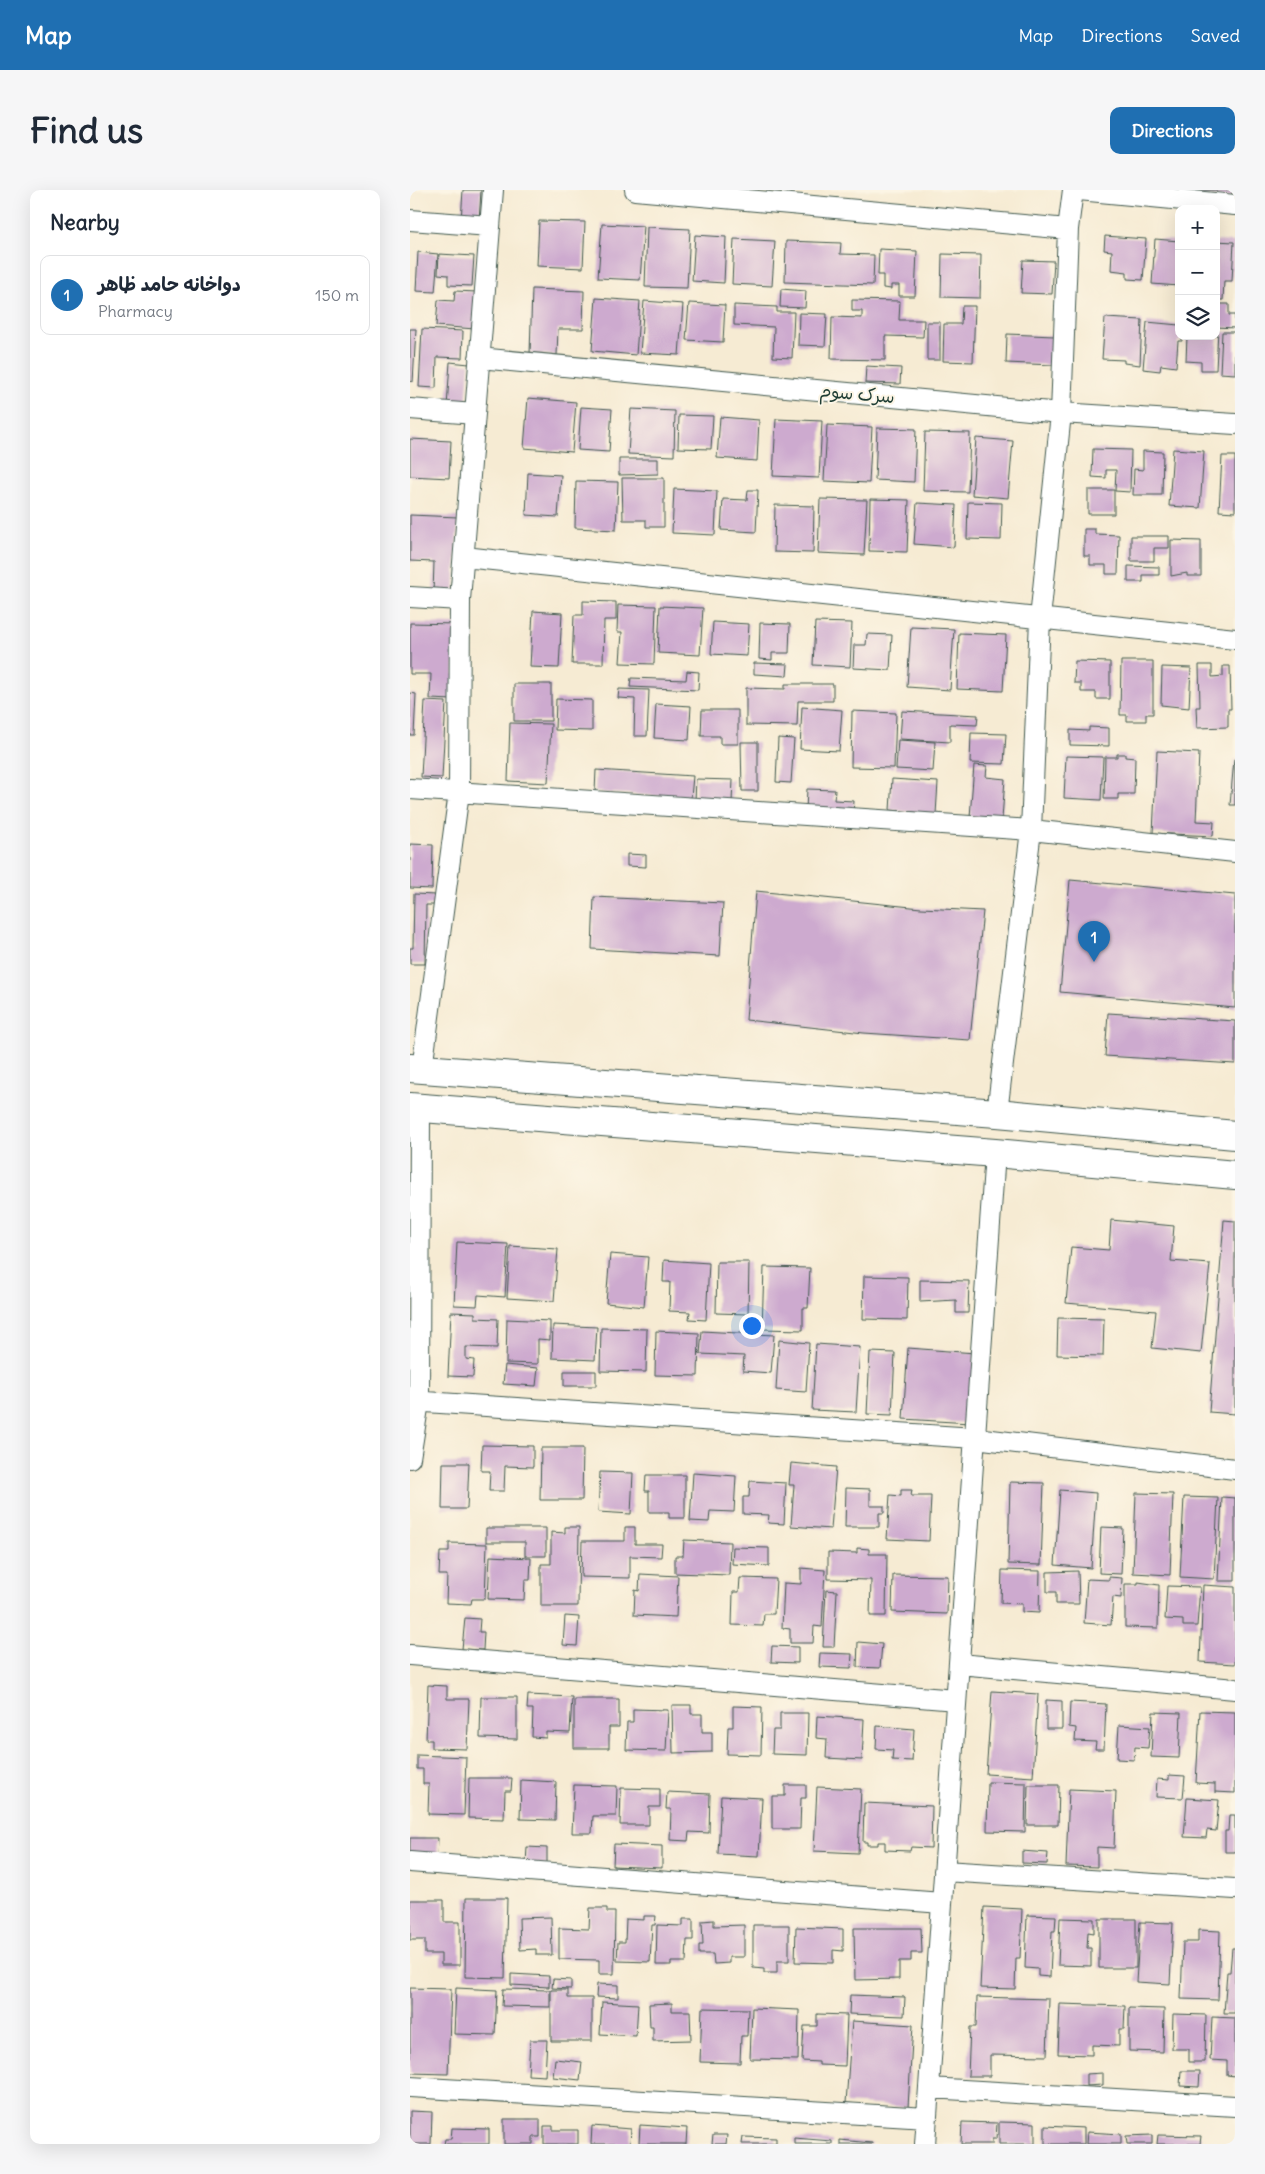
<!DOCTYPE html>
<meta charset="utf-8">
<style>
:root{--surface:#fff;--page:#f6f6f7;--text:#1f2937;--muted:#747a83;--line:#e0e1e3;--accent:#1f6fb2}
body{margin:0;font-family:Delius,"Playpen Sans Arabic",sans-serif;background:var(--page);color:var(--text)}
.controls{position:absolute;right:15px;top:15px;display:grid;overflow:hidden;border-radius:10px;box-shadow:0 5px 20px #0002}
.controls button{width:45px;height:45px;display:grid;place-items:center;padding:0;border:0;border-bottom:1px solid var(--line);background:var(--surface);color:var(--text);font:25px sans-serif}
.you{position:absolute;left:341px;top:1135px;width:18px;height:18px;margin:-12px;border:4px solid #fff;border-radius:50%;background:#1a73e8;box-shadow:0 0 0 8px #1a73e833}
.badge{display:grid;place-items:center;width:32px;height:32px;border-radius:50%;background:var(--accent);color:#fff;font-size:16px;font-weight:700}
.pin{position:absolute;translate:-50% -41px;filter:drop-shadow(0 1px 2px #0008)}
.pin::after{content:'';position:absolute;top:26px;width:18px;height:15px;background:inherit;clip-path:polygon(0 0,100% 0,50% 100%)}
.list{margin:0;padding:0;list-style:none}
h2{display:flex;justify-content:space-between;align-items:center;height:65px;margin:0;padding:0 20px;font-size:21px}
h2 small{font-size:16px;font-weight:400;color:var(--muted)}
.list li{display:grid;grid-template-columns:32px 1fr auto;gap:15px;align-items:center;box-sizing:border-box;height:80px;margin:0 10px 10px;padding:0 10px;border:1px solid var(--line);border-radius:10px}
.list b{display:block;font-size:19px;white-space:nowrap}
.list p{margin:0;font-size:16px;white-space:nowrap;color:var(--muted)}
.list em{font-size:16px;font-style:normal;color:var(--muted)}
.icon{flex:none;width:28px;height:28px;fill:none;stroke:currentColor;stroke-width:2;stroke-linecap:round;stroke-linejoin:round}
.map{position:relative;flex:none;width:825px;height:1954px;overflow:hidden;border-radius:10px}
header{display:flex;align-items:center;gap:30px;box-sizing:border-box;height:70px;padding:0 25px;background:var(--accent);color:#fff}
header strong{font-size:24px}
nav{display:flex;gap:28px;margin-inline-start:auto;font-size:18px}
.intro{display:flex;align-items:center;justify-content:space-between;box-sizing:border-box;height:120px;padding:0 30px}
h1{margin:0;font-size:35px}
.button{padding:12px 22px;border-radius:10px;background:var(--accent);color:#fff;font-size:18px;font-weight:700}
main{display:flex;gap:30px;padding:0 30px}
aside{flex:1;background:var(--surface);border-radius:10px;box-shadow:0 5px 20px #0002}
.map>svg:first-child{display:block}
.building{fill:#cdaacf}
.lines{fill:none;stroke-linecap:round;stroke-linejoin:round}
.street-casing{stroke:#3f574c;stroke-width:22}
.secondary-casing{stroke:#3f574c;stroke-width:30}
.street{stroke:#fff;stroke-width:20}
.secondary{stroke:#fff;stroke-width:28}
.labels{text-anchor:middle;stroke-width:4;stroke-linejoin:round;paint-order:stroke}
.street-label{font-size:18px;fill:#1f3d34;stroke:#fcf5e5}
</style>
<header>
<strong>Map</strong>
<nav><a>Map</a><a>Directions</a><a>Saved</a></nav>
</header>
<div class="intro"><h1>Find us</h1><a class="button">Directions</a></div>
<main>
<aside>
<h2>Nearby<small></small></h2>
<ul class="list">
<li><span class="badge">1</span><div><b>دواخانه حامد ظاهر</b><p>Pharmacy</p></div><em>150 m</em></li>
</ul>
</aside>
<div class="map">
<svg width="825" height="1954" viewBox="0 0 825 1954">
<rect width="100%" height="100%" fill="#fcf5e5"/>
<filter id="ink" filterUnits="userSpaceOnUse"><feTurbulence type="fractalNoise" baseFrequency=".02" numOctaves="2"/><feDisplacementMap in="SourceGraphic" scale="10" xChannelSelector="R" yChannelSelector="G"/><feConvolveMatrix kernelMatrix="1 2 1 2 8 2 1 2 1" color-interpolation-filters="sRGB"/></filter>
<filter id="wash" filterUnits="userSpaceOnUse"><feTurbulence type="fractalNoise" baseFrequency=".0096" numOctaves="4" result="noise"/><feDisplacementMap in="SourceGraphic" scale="20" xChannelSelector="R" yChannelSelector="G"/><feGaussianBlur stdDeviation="1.12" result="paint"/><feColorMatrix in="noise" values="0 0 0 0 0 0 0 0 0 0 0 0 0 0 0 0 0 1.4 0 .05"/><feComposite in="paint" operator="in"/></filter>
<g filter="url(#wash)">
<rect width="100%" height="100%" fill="#f6ebd3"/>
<g id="blocks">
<!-- building -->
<path class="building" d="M53 0H71L69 32 51 31Z
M785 0H822V7L785 6Z
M129 31 175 32 173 78 127 76Z
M192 34 234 36 230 90 188 88Z
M237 37 280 39 277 98 235 97Z
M285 45 316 47 314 93 282 91Z
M695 46 736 49 733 90 717 89V82L701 80 702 61 694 60Z
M324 49 365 51 362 96 322 94Z
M745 49 769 51V96L742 94Z
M376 51 431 53 430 64 464 65 463 95 375 92Z
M806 51 824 52 822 91H814L813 110H806Z
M469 59 507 61 505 106H489V95H481V99L473 98V85H468Z
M8 62 28 64 25 102 6 101Z
M29 64 64 66 62 96 38 95V85L28 84Z
M532 64 571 65 570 108 531 107Z
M613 70 644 71 642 104 611 103Z
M122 99 174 101 173 139H148L147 165 120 164Z
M371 99 396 101 395 118 370 117Z
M45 101 67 102 65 139 26 136 28 110 44 111Z
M186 108 230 111 226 165 182 161Z
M442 110 490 111 489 130H514L513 147 475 146V170L421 169 422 127 452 128V121H442Z
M234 111 273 114 269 165 230 163Z
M279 113 315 115 313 152 276 150Z
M806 114H819V125H825V138L806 137Z
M324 115 367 117V122H384L382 168 363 167 364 137 324 135Z
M552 116H565L563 172 533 171 534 134H551Z
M389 123 417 124 415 156 388 155Z
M695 128 732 130 730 175 714 173V170L692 169Z
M517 132H530V170H517Z
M737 132 769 135V146H772V151H768L766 177 751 175 750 181 733 179Z
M0 139H6L3 192 0 191Z
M12 139 53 141 52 168 27 167 26 198 9 197Z
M806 139H808L806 180H791V172L776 171 777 146H806Z
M812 142H825V184L810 183Z
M597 144 644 146 643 175 596 173Z
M40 172 59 174 56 218 37 217Z
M456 176 491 178 490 194 455 193Z
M118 208 166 212 162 262 114 258Z
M171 217 202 219 199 262 168 260Z
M221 219 265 221 264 266 218 264Z
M269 225 303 226 301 259 268 258Z
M310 227 349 230 347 271 307 268Z
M366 229 412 231 409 288 363 286Z
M417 235 462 237 459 293 414 291Z
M467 238 506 239 504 292 465 290Z
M515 242 560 243 558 302 513 301Z
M566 248 603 251 598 308 562 305Z
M0 249 41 251 39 288 0 286Z
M683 259 721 260 720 302 705 301 706 280H696V288L682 287Z
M763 259 794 261 790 318 759 316Z
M733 261 753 262 752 305H723L724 279 733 280Z
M812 266H825V322L809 321Z
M209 269H248V284L209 285Z
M118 283 151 285 148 327 116 325Z
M212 288H254V337H236V330H213Z
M166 291 208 292 206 340 165 338Z
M264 299 307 301 305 345 262 343Z
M338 300H348L346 342 311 340 313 309 337 310Z
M678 300H704V324H678Z
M410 309 457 310 454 365 408 363Z
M460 309 499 310 497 362 459 361Z
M558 312 592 313 591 350 557 349Z
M507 313 546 315 544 357 504 354Z
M365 315 404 316 403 363 364 362Z
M0 325 48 327 44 405 23 404 24 372 0 371Z
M674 339H685V344L709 345 708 384H696V375H680V366H674Z
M721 346H759V358H744V371H721Z
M761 350 791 351V386H777V383L761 386Z
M718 376 749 377V385H733V392H718Z
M173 411 206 412V430H194L193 474H162L164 425H173Z
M208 415 246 416 244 474 210 473 212 442H207Z
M250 416 293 418 290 465 248 463Z
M123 421 152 423 149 478 120 477Z
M303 432 339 434 337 466 301 464Z
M405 432 442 433 440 477 403 475Z
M0 433 46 434 43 510 20 509 21 484H0Z
M350 433 380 434 379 463H362V470L349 469Z
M501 437 544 439 540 500 497 497Z
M549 443 596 445 593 501 547 499Z
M457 444 482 445 480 480 443 478 444 455H456Z
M665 471 700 472V509H686V502H671V493H664Z
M711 471H743V524H736V531H717V525H710Z
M344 473 378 474 377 486 344 484Z
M789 475H802V487L813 486V476H820L821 519H818V537L787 538 786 517H790Z
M752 477 781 478 779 518 751 515Z
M277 481 289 482 288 500 220 497 221 488 276 490Z
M104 494H141V531H104Z
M375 494H423V511H388L387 536 336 535V498L375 499Z
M209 499 239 500 237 546H224L225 509 208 508Z
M0 503 6 504 4 545H0Z
M146 509 182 510V541L145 540Z
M15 511 36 512 32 588 11 587Z
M246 514 281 516 279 550 244 548Z
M392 517 432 520 429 561 390 559Z
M292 520H328V554H310V546H291Z
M442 521 486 523 484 578 441 577Z
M492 521 568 525 567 535 540 534V552L490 549Z
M100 533 141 534 138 593 98 591Z
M679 537 699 538V556L660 555V540L679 541Z
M561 543 596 544 594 574 560 573Z
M368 548 384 549 381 593 366 592Z
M488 550 525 552 523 581 486 579Z
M331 552H348V601H332Z
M747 561 789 563 786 631 804 632 803 646 743 643Z
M707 564H715V567L725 568 724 604H708V609H694L695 567H707Z
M656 566 693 567 691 610 654 608Z
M824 569H825V615H820Z
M564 575 577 576 576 587 595 589 592 629 560 627Z
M186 580 283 586 281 608 185 602Z
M286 589 323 590 322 612 285 611Z
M482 589 528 592 526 624 480 620Z
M397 599 425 600 424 610 444 611 443 623 396 621Z
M0 654 23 655 22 699 0 698Z
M217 664 236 665V677L217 676Z
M660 690 825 705V818L650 802Z
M346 701 511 718 573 721 560 850 454 843 336 830Z
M4 704 25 705V715H16L15 774H0V758H3Z
M184 707 313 713 310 766 182 759Z
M698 823 825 831V874L695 866Z
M701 1030 764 1036 761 1071 800 1074 791 1163 742 1158 746 1121 656 1113 661 1057 699 1060Z
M814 1030 825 1031V1224L799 1222Z
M47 1052 98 1054 95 1107 68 1105 67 1116 44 1115Z
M100 1056 148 1059 144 1111 97 1108Z
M200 1064 238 1067 234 1117 196 1113Z
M254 1070 299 1073 296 1130 279 1129 280 1122 259 1121 260 1092H253Z
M307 1072H339L338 1124 306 1123Z
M354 1077 400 1078 398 1118H393V1140L352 1139Z
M454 1086 498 1087 497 1130 453 1129Z
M510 1090 559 1091 558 1123H546V1110L510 1112Z
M41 1122 65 1123V1128L88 1129 87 1158 56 1157V1169L64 1170 63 1187 38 1186Z
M648 1128 694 1129 693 1166 647 1165Z
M97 1129 140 1131V1150L128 1149V1174L96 1173Z
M143 1135 187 1137 185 1170 142 1168Z
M191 1138 237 1139 236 1182 190 1181Z
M246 1141 289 1143 288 1186 245 1185Z
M292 1141 364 1145 361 1183 333 1181 334 1166 290 1164Z
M369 1150 399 1153 396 1202 366 1200Z
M406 1154 450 1157 446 1222 402 1220Z
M498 1158 565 1163 560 1233 493 1229Z
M460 1162 485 1163 482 1225 457 1224Z
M95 1175 128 1178 126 1196 93 1194Z
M154 1181H186V1196H154Z
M72 1255 123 1256V1277L95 1276 94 1301H79L80 1281H71Z
M131 1258H173L172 1310H130Z
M33 1273H59L57 1319H32Z
M381 1273 426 1277 421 1339 381 1336 384 1295H379Z
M190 1282 223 1283 221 1324 188 1322Z
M283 1283 326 1286 324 1322 300 1321 299 1332 280 1331Z
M236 1285H275V1328H259V1322H239V1301H235Z
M340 1291 376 1293 374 1334 358 1333 359 1325 333 1324V1307H339Z
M600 1292 634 1293 631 1375 598 1374Z
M436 1298 460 1299V1316H474V1323H469V1337H435Z
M491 1300H502L501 1306H521L519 1351 477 1349 480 1305 491 1306Z
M650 1300 686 1303 681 1378 645 1375Z
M726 1303 763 1304 760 1385 723 1383Z
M774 1307 808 1308 804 1389 770 1387Z
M812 1307 825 1308V1391H808Z
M155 1337H169L168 1416H131V1374H141V1342L155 1343Z
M215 1337H225V1354H252L251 1367 220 1366V1388L171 1387 172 1351H215Z
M691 1337 713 1338 711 1384 689 1383Z
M76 1338H136V1366H115V1352H76Z
M274 1350 320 1352 319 1385 265 1383V1366H273Z
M39 1353 77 1354 75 1409H62L61 1414 36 1413 37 1385H29L30 1362H39Z
M323 1357 359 1358V1376L322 1374Z
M447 1358 459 1359V1364H477L476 1426H460L461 1390 418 1389V1362L447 1363Z
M80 1366 121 1368 120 1390H115L114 1410 78 1409Z
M391 1378 415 1380 412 1437 404 1436 403 1453H380V1439L372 1438 374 1393 391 1394Z
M592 1380 630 1381 629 1423 612 1422V1414L591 1413Z
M668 1381 669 1414H646V1402H637V1382Z
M230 1384 268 1386 266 1427 224 1425 225 1400 229 1401Z
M483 1385 538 1386 537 1424 482 1422Z
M699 1387 712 1388 711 1408 703 1407 701 1435 674 1433 677 1389 699 1390Z
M330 1388 366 1389 364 1424H354L353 1436 322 1435 323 1402H329Z
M728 1392 749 1395 748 1438 715 1437V1394H728Z
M793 1395 825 1397V1474L790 1472Z
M757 1396 790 1397 787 1436H773V1430L755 1429Z
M416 1400 427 1401 424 1457H413Z
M155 1426 169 1427 167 1456 153 1455Z
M55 1428 70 1429 69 1442H74L73 1460 52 1459Z
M448 1452 472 1454 470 1478 447 1477Z
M362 1456 388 1457V1473L361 1472Z
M410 1463 442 1464 441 1478 409 1477Z
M18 1495 37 1496V1509H59L57 1559 22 1558V1550H16Z
M582 1501 628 1504 623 1587 576 1584Z
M118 1505 162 1507 160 1543 136 1542V1548L122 1547 123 1519H117Z
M71 1507H107V1549L70 1548Z
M164 1509H209V1537H199V1558H164Z
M636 1510 652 1511V1539H636Z
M660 1512 696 1514 694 1559H685L686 1552 665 1551 666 1538 659 1537Z
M262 1515H281V1524H292V1542H302V1562L263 1563Z
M323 1516 352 1517 351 1565 317 1564 318 1537H323Z
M223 1519 258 1520 256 1561 216 1560 217 1532H223Z
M790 1521 825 1522V1603L805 1602V1594L786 1593Z
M743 1522 771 1523 769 1568 741 1567Z
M370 1523H398L397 1565 362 1564 363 1540H370Z
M407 1526 454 1529 452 1570 416 1568 417 1549 406 1548Z
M709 1535 740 1537 738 1558 725 1557 724 1570 707 1569Z
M467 1536 504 1539 502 1571 482 1570 483 1560 466 1559Z
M7 1565 56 1567 54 1625 18 1624 19 1594H13V1579H7Z
M759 1585 775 1586 773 1608 746 1607 747 1589 759 1590Z
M59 1588H102L101 1601H95L94 1629 58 1628Z
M111 1590 146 1592 145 1630 110 1629Z
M578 1592 616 1593 615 1642 577 1641Z
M164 1595 207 1596 206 1626H183L182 1643H162Z
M375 1595H396V1608H391L390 1639H362V1606H375Z
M618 1595H649L648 1635H617Z
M407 1597 451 1599 448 1663 404 1661Z
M211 1598 250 1599V1617H239V1635H210Z
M659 1599 706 1601 704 1658 687 1657V1677L656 1676Z
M257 1602 300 1604 299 1643 279 1642 278 1651 260 1650 261 1619H256Z
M311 1606 352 1608 349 1666 308 1664Z
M777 1608 809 1610 806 1641 797 1640 796 1648 774 1647Z
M454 1613 522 1616 521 1658 501 1657 500 1661 475 1660V1652H468V1655H457V1652H453Z
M819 1625H825V1662H815V1641H818Z
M0 1648H28L27 1668 0 1667Z
M204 1654 252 1656V1678L203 1676Z
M117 1657 137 1658V1675L116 1674Z
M612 1661 638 1663 637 1674 612 1673Z
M56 1708H97L95 1788 55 1787Z
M0 1710H34V1732H50V1775H31V1764H15V1750H0Z
M574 1717 612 1719 610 1768H606L605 1799 570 1798Z
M180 1718H197V1722H205L204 1784H189V1770L149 1769V1738L179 1739Z
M617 1725 646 1726 645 1741H642L640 1787 628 1786V1779L615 1778Z
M234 1726H246L245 1735H242L240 1772 207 1771 208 1752H215L216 1729 234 1730Z
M141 1727 142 1765H126V1759L110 1760 109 1728Z
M650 1728 684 1729V1743L678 1742 677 1758H681V1776L648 1775Z
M273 1729H283V1750H277L276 1772H261V1775H246L247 1735 273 1736Z
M689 1729H726V1778H689Z
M304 1730V1736L334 1735V1767H319V1773L304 1774 303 1764H289V1755H293L292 1731Z
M730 1732 763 1733 760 1794 726 1792Z
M343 1735H379V1771H367V1783H354V1779L343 1778Z
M386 1737 433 1739V1761L423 1760V1773L385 1772Z
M444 1738H511L512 1763H501V1771H489V1789L445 1790Z
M788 1740 810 1741 808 1810 771 1809 773 1752H788Z
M822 1758H825V1823H814L817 1782H820Z
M101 1784 139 1786V1797L101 1795Z
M143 1789 161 1790V1799L142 1798Z
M187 1794 208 1795V1808L186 1807Z
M0 1798 41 1799 38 1884 0 1883Z
M46 1798 87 1800 85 1845 44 1844Z
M93 1799 140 1800V1817L92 1816Z
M141 1800H158V1808H182V1851H141Z
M440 1805 495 1807 494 1826 439 1824Z
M567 1807 639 1809 637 1866 580 1865V1886H558L560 1837H566Z
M192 1812 228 1814 226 1846 190 1844Z
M262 1813V1821H280L281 1850 243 1851V1837H240L239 1814Z
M650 1814 715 1816 714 1839H709V1856L682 1855V1865L648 1864Z
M292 1818 338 1819 337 1846H331L330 1873 290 1872Z
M342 1818 389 1820 388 1870 340 1869Z
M719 1818 754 1819 753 1862 719 1861Z
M407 1824 437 1825 435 1876 409 1875V1872L392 1871 394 1836H407Z
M763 1824 796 1825 795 1872H779V1859H762Z
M802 1827 825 1828V1886L817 1885V1871L800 1870Z
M442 1831 503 1835 498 1917 436 1913Z
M120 1850H137L135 1886 118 1885Z
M145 1869 172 1872 170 1890 143 1887Z
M771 1881H790L789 1897 770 1896Z
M693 1883V1895L676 1896V1884Z
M0 1921 22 1922 21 1954H0Z
M94 1929H130V1947H123V1954H94Z
M552 1932 587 1933 586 1949H582V1954H551Z
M589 1932 625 1933V1954H589Z
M230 1935 277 1938 276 1954H229Z
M134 1936H143V1940H168V1954H134Z
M182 1936 221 1939 220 1954H181Z
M635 1936 674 1938V1954H635Z
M42 1938 79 1939V1954H34L35 1949H41Z
M677 1942 711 1944V1954H676Z
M303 1945H317L316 1954H302Z
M742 1945V1954H717L716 1946Z
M748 1945 791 1946 790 1954H747Z
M333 1947 366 1948V1954H332Z
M384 1948 422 1951V1954H384Z
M430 1950 462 1953V1954H430Z"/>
</g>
</g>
<g filter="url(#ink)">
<use href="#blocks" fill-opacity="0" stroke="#3f574c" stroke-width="1"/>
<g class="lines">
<defs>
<path id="street" d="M225 0 658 39
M669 0 825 15
M0 30 80 36
M69 168 651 223 825 234
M0 219 65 224
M54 367 825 449
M0 407 50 410
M0 599 621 640 825 662
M12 879 49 602 50 410 83 0
M587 923 621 640 630 429 651 223 658 39 663 0
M0 1211 565 1248 825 1279
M0 1268 9 1212 10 918
M0 1465 546 1510
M549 1474 825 1499
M0 1672 532 1713
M534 1681 825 1699
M0 1897 517 1928
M519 1898 825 1916
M515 1954 585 963"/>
<path id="secondary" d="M0 878 587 923 825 945
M0 917 585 963 825 985"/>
</defs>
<!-- street casing -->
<use href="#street" class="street-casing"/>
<!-- secondary casing -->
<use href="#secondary" class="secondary-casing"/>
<!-- street -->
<use href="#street" class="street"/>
<!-- secondary -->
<use href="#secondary" class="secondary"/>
</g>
</g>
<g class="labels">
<!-- street labels -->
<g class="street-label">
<text transform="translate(447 204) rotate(5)" y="6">سرک سوم</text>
</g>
</g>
</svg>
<div class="controls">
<button>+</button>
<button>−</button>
<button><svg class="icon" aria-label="layers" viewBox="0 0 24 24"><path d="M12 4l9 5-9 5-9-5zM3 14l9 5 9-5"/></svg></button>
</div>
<div class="you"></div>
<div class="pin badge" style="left:684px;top:772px">1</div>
</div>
</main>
